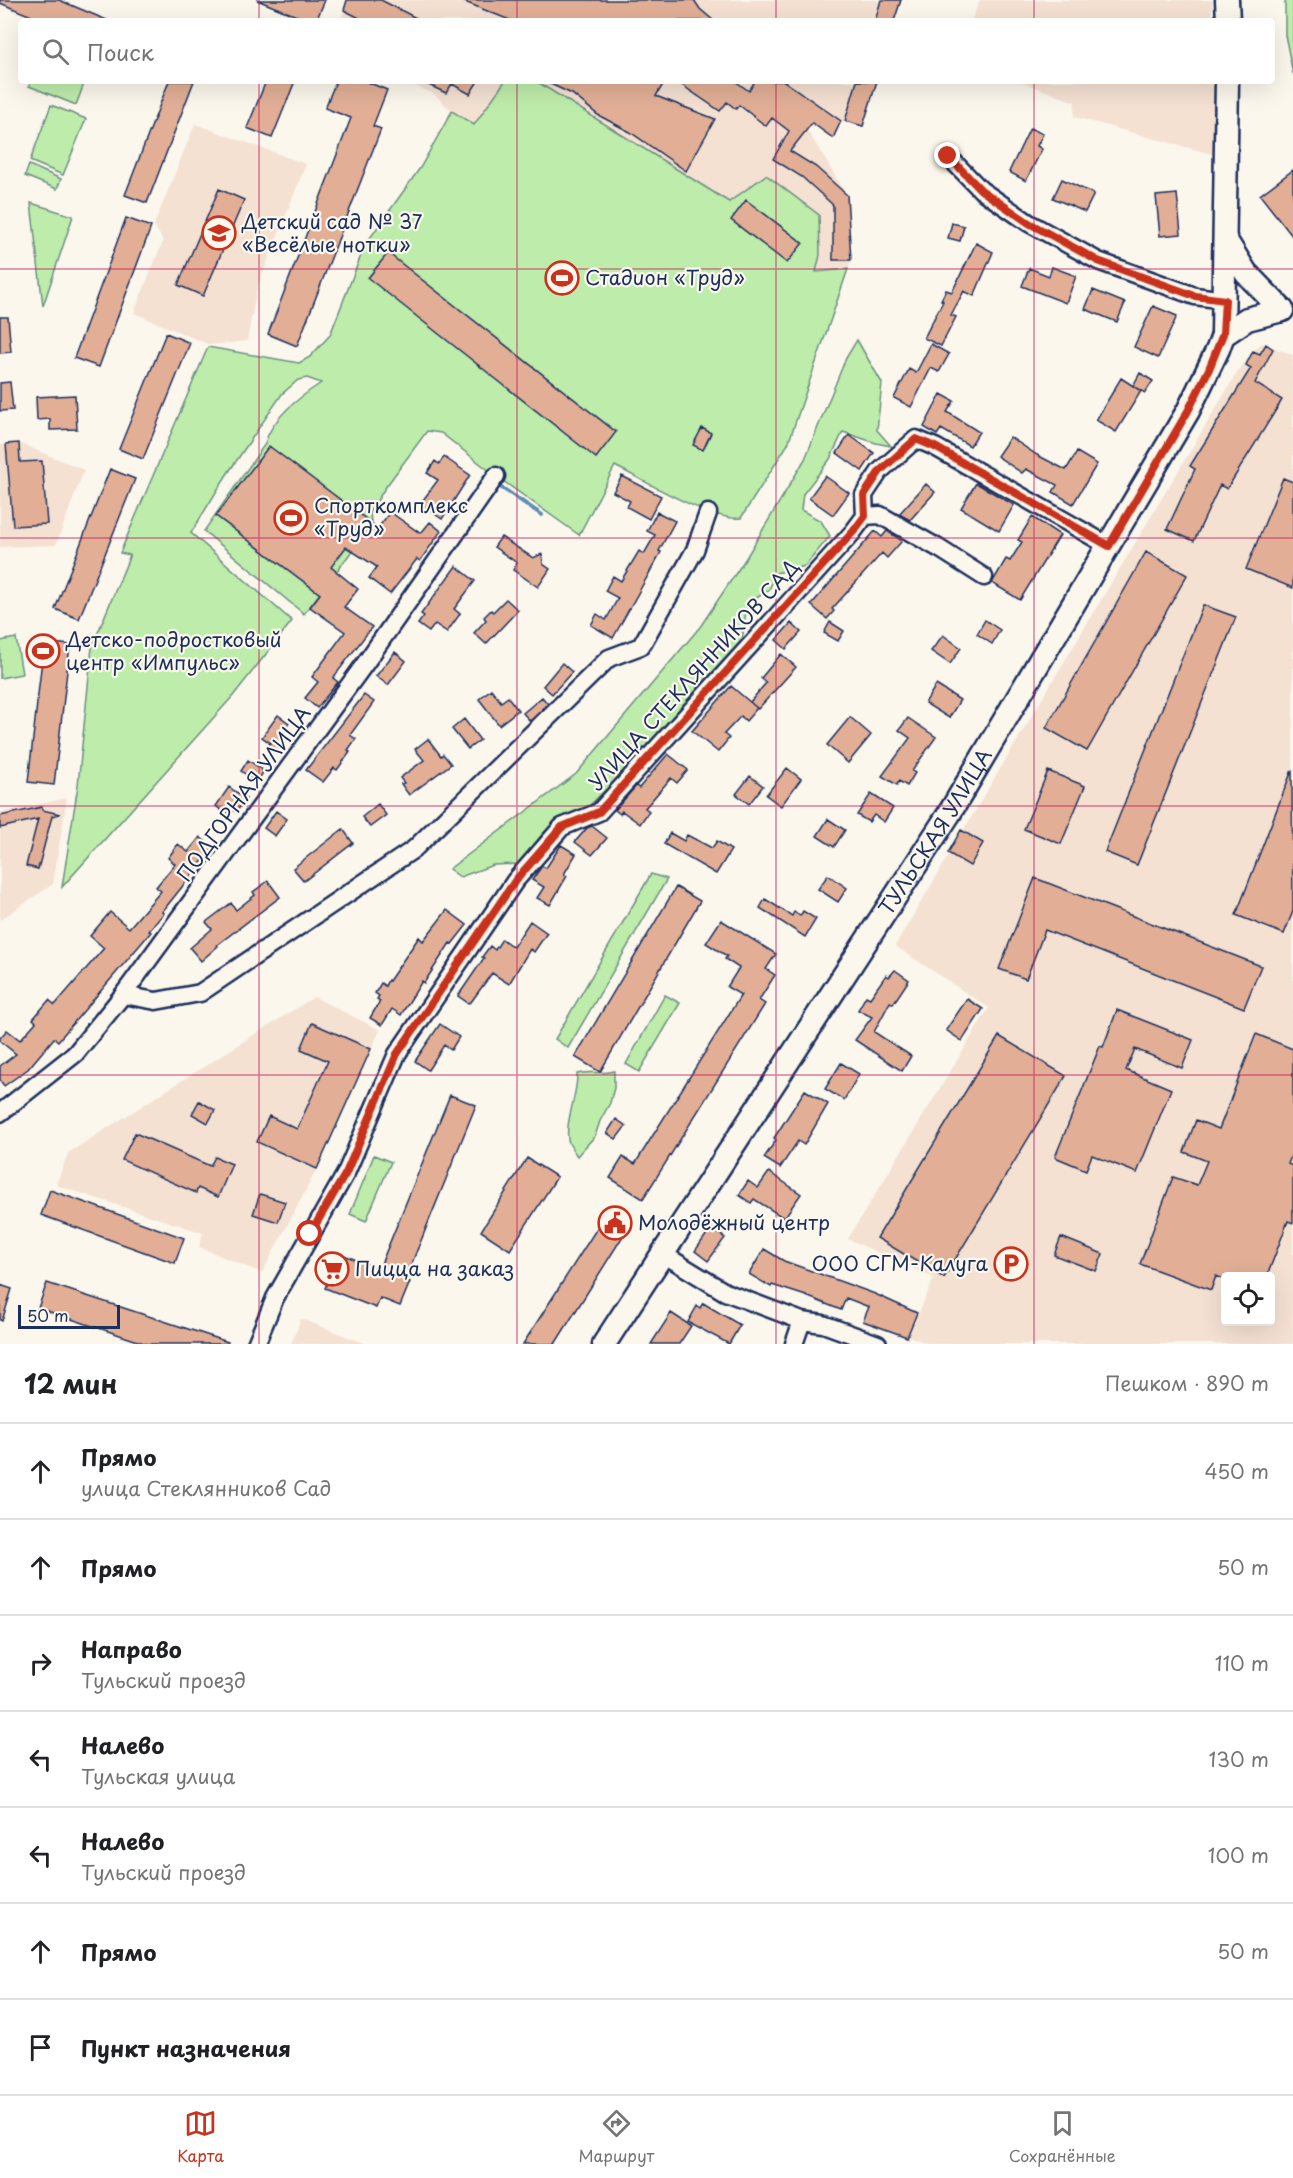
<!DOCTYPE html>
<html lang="ru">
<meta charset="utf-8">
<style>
:root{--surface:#fff;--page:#f2f2f2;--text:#202124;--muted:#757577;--line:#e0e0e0;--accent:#c8321e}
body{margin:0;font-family:"Playpen Sans",sans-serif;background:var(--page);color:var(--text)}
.controls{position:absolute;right:18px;bottom:18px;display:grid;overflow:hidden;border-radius:6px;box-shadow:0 6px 24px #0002}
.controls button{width:54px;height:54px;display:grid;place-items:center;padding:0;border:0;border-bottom:2px solid var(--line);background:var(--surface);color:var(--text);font:30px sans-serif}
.scale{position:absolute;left:18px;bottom:15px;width:102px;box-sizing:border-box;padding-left:6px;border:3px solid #1b2f5e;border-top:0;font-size:16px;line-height:21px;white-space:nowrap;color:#1b2f5e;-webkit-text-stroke:4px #fbf7ec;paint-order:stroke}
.stop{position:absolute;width:18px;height:18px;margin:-14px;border:4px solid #c8321e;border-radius:50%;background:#fff}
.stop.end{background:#c8321e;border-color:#fff;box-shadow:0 2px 6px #0008}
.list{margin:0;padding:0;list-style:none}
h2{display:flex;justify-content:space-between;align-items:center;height:78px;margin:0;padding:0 24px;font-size:26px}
h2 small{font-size:20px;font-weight:400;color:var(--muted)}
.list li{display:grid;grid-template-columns:39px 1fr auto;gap:18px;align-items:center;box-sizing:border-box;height:96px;padding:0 24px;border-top:2px solid var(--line)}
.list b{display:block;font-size:22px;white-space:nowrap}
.list p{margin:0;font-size:20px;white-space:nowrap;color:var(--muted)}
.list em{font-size:20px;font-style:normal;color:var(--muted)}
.icon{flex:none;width:33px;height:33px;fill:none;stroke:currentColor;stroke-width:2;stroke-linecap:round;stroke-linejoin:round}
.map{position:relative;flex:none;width:1293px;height:1344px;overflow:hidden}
.search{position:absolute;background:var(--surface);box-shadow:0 6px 24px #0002;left:18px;right:18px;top:18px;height:66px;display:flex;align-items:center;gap:15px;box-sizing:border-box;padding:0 21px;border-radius:6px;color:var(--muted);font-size:22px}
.sheet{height:750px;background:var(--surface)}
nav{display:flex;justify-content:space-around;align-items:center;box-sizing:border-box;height:84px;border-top:2px solid var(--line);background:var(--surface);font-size:16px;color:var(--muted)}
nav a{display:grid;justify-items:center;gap:3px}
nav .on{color:var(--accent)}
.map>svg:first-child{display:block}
.built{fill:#f4e1d2;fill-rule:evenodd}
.green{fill:#beecaa;stroke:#6c8e84;stroke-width:1.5}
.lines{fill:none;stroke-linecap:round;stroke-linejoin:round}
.stream{stroke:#5f8eb4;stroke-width:4}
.building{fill:#e2af96;stroke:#1b2f5e;stroke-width:1.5}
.street-casing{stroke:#1b2f5e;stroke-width:21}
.secondary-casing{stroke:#1b2f5e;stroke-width:27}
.street{stroke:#fbf7ec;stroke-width:16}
.secondary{stroke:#fbf7ec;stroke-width:22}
.route{stroke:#c8321e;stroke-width:8}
.grid{fill:none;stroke:#c2185b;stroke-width:1.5;stroke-opacity:0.55}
.labels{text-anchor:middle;stroke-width:4.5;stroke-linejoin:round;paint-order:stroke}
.poi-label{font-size:20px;fill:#1b2f5e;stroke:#fbf7ec;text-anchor:start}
.street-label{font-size:20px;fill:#1b2f5e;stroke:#fbf7ec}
</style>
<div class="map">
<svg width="1293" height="1344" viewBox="0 0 1293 1344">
<rect width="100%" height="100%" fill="#fbf7ec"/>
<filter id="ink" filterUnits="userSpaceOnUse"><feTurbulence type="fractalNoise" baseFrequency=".0167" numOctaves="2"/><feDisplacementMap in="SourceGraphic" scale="12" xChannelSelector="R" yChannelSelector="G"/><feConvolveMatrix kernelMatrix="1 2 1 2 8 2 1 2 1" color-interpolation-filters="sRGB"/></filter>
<g filter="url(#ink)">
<!-- built -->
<path class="built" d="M347 0H901L894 21H341Z
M980 0H1212V21H971Z
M403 81H505L474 125 452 111 434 94Z
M536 81H877L863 126 845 121H841L833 138 760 87 807 130 847 195 851 260 848 269 815 272 820 255 729 202Z
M1019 81H1214L1215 155 1074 117 1075 102Z
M195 124 306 164 257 288 247 341 210 345 134 313 163 241 154 225Z
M1262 343 1293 355V1344H929L909 1336 934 1278 848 1239 989 1008 895 946 949 855 948 853 961 830 963 831 1235 376 1253 351ZM1226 1276H1270V1322H1226Z
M19 443 84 470 56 545 0 547V445Z
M67 798 53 884 0 920V813Z
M314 997 380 1030 317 1169 262 1273 199 1247 203 1233 56 1185 68 1153Z
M301 1319 367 1344H291Z"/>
<!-- green -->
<path class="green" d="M1285 0H1293V74L1285 35Z
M31 81H85L76 105 29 86Z
M505 81H536L729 202 766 175 819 215 820 255 816 272 848 269 788 444 741 518C713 522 643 480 615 466L579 535 496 476 441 433 427 431 385 488 370 512 371 522 352 551 304 614 204 531 265 444C271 418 300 397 321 383L307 378 298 380 282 394 226 476 191 533 292 621 233 696 62 887 78 785 92 647 130 555 120 553 208 347 299 363 310 357 330 335 365 245 420 168 452 111 474 125Z
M51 105 86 119 63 175 30 161Z
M29 165 61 179 57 189 25 176Z
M31 203 73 216 43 306Z
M857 340 882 383 877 430 891 446 876 443 843 432 830 459 803 494 801 510 821 521 830 536 805 566 776 573 769 590 747 604 742 641 633 763 589 806 543 833 520 864 493 865 460 877 449 869 576 774 700 627 746 558 805 459 846 358Z
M16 638 22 674 0 678V641Z
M651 874 667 879 568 1048 555 1039Z
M665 995 680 1003 639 1072 626 1064Z
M614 1071V1088L610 1103 600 1121 595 1136 577 1156C574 1152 571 1147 569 1143 563 1125 578 1095 577 1074 589 1070 601 1075 614 1071Z
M374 1155 391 1162 366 1221 350 1214Z"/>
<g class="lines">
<!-- stream -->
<path class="stream" d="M502 488 542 515"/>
</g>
<!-- building -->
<path class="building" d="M0 0H59L109 21H43L0 3Z
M257 0H325L316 21H309Z
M347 0H381L422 21H365L344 10Z
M460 0H694L700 9 714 21H512Z
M881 0H901L894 21H875Z
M169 81H194L147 203 125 195Z
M266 81H295L272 138 247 128Z
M336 81H365L387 90 373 126 381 129 297 346 268 334 351 118 325 108Z
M420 81H478L470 94 452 84 446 93Z
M544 81H665L656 96 715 119 686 171 630 132 598 115 572 94Z
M676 81H735L749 91 755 81H784L841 121 833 138 812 123 790 151 816 167 847 195 851 260H833V205L802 177 773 159 789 131 772 118 766 126 739 105 736 109 727 102 720 111Z
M857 81H877L863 126 845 121Z
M1030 128 1043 134 1037 146 1042 149 1026 181 1009 172Z
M1293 170V237L1260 195Z
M1062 179 1094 194 1085 212 1053 198Z
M219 189 244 200 203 296 178 285Z
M1177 194 1181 234 1160 236 1156 196Z
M746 200 803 243 787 263 731 220Z
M126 218 151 227 99 367 74 358Z
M952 223 964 226 960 241 948 238Z
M976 243 993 252 974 296 964 291 951 315 956 317 941 346 924 338 943 301 941 300 946 290 952 292Z
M388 253 616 432 596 458 368 278Z
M1052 267 1076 276 1066 303 1022 286 1029 268 1049 276Z
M1093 290 1125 303 1117 322 1085 309Z
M1153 306 1177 316 1158 358 1134 347Z
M0 317H8L11 352 0 353Z
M166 333 190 343 143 459 119 449Z
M931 344 949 354 939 372 931 368 911 407 894 398 909 369 916 373Z
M1266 344 1273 349 1255 383 1282 400 1227 489 1220 485 1194 541 1167 529 1195 469 1190 466 1251 368 1246 365 1253 351 1260 354Z
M1140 373 1153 381 1145 393 1133 386Z
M1121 378 1141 391 1116 432 1096 420Z
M10 382 13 410 0 411V383Z
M941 394 954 401 947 412 979 432 970 446 941 429 937 435 924 427Z
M75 395 77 429 50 430V419L37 420 36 397Z
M702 428 711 433 703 450 693 445Z
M849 435 874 453 862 471 837 453Z
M1010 437 1037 455 1066 470 1077 452 1097 464 1073 504 1053 492 1057 485 1026 469 1022 473 997 456Z
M19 443 20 462 42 461 47 524 13 526 6 444Z
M269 446 378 528 390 512 417 531V530L421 533 430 522 441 531 420 561 417 559 390 594 369 578 377 567 346 547 331 567 358 589 344 607 372 627 333 678 338 682 317 708 305 698 318 682 312 677 345 632 310 607 320 594 216 516Z
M444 457 470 475 442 519 420 504 438 480 427 473 435 461 439 464Z
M110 469 135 479 79 619 55 609Z
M622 476 661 496 649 519 627 507 630 501 613 492Z
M825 476 849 493 833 515 809 498Z
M1283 478 1293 482V588L1246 569Z
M976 483 1014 505 999 531 961 508Z
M926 484 935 492 910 520 899 514Z
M657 512 675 521 659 551 661 552 613 638 591 625 597 614 606 620 618 598 605 591 613 576 621 581 639 551 644 554 655 535 647 531Z
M1032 517 1060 535 1020 600 992 583 1006 559 1010 561 1022 542 1018 540Z
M875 531 882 537 887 531 902 541 887 558 882 553 832 609 834 611 827 619 811 605Z
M501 537 533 558 542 554 543 564 550 569 538 587 513 570 517 563 494 547Z
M1146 552 1187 575 1087 751 1046 728Z
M456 566 475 581 454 609 460 614 447 632 435 624 429 632 418 624 424 616 421 614Z
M506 599 518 610 486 644 474 633 486 620 484 617 491 610 493 612Z
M1203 605 1236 617 1137 865 1105 852Z
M985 620 1000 630 992 644 977 634Z
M830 622 844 631 838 641 824 633Z
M791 623 801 632 786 649 776 640Z
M943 635 961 648 950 664 931 651Z
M44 642 70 645 54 785 28 782Z
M395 652 406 661 388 685 376 676Z
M781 654 796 667 758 709 750 702 766 683 761 678Z
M562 663 572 672 552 694 543 686Z
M936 685 960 700 949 718 925 703Z
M731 686 757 708 746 721 741 716 724 734 729 738 718 752 692 731Z
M491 689 501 702 508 697 518 710 499 725 479 699Z
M364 695 374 702 350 735 356 739 348 750 350 752 337 770 334 768 323 782 306 770Z
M542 697 548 704 530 721 523 713Z
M278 715 289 723 282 733 289 738 277 754 267 747 270 743 262 737Z
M850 717 871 735 848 763 827 745Z
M908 718 936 737 912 771 915 773 907 786 899 781 897 785 882 776 910 738 899 730Z
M464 719 480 740 468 749 452 729Z
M428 739 441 756 443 754 451 764 409 795 401 784 404 783 400 778 424 760 415 749Z
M668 754 688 770 677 783 671 778 645 808 649 811 640 824 622 811 620 814 615 810 636 786 639 788Z
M248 760 264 771 257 782 241 771Z
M787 768 801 779 781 806 766 795Z
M1292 770 1293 911 1284 934 1236 915Z
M1048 771 1085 786 1061 844 1024 829Z
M750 776 763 786 749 804 736 794Z
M229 787 246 799 236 812 231 809 227 815 216 806Z
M871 794 893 808 884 822 874 815 869 822 857 815Z
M378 804 386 815 370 827 362 817Z
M42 807V810L60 814 52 816 38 869 26 866 38 819 0 828V816Z
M276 811 287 819 275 836 264 828Z
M828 819 845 830 834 847 817 836Z
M592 826 607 838 592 855 575 842 587 828Z
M343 829 353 843 304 881 293 868Z
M961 830 983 843 970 866 948 853Z
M670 833 684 841 687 835 712 848 717 841 731 850 716 874 664 844Z
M200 837 213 848 162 912 164 913 149 931 151 932 58 1041 54 1038 28 1069 4 1086 0 1080V1066L16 1054 0 1041V1038L7 1030 20 1040 36 1022 33 1019 49 1000 55 1005 104 948 90 936 110 912 129 928 161 891 156 887 175 864 168 858 178 844 188 852Z
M561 845 576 854 564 874 567 876 550 905 537 898 544 887 532 880 542 866 546 868Z
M828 875 847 888 838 902 818 889Z
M1035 878 1261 966 1244 1008 1045 930 1026 979 999 969Z
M268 881 280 897 217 945 218 946 201 961 190 948 212 929 206 922 231 903 236 910 255 895 253 892Z
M676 887 700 901 600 1072 575 1057Z
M765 899 792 916 794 912 800 916 803 911 816 919 805 937 760 908Z
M447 910 467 925 452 944 450 943 424 983 422 981 401 1015 392 1009 382 1025 370 1018 380 1001 377 999 379 996 375 993 381 983 385 986 388 980 389 981 419 937 423 941Z
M721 920 776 954 766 969 775 975 759 1000 765 1004 643 1199 610 1178 623 1157 635 1164 741 995 727 987 739 968 725 959 727 956 706 943Z
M530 921 547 933 534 952 530 949 509 984 492 973 471 1002 468 1003 458 996 484 958 482 957 490 946 495 950 502 939 513 947Z
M895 970 909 980 893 1004 890 1002 874 1032 911 1056 902 1071 855 1040 872 1017 858 1010 866 996 870 998 886 975 889 977Z
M967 999 983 1009 962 1041 946 1030Z
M1117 1010 1193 1040 1182 1068 1135 1049 1126 1070 1171 1089 1137 1173 1092 1155 1086 1170 1055 1157 1100 1046 1103 1047Z
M312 1023 371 1049 317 1169 257 1142 269 1116 297 1129 328 1061 301 1049Z
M440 1024 459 1037 451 1050 444 1045 428 1070 415 1061Z
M1256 1034 1293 1049V1151L1288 1164 1293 1166V1223L1288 1221 1267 1276H1226V1280L1216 1276 1211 1290 1140 1264 1173 1177 1197 1185 1207 1161 1184 1152 1196 1120 1219 1129Z
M999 1036 1066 1076 944 1278 877 1238Z
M841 1063 859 1074 844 1100 825 1089Z
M805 1090 828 1104 804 1145 798 1141 780 1168 764 1158 776 1140 774 1138Z
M450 1095 476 1105 405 1280 410 1282 400 1306 380 1298 376 1308 325 1288 339 1253 379 1269Z
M199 1101 215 1110 208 1123 192 1114Z
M616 1119 626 1126 616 1139 607 1133Z
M135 1133 210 1166 215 1157 232 1164 218 1197 198 1188 196 1193 122 1160Z
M527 1158 557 1177 510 1250 481 1231Z
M769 1172 801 1194 784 1218 754 1199 751 1203 739 1195 748 1181 758 1188Z
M50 1190 184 1238 175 1263 41 1215Z
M260 1194 285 1202 278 1222 253 1214Z
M606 1214 628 1228 555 1344H523Z
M711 1228 725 1238 708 1261 695 1251Z
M1061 1237 1103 1254 1096 1271 1054 1255Z
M764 1249 784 1261 875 1294 917 1313 907 1337 863 1321 869 1307 846 1298 841 1310 806 1296 772 1285 771 1287 749 1274Z
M47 1283 228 1342 227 1344H147L38 1308Z
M0 1285 12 1289 2 1321 0 1320Z
M703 1303 740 1325 729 1344 688 1322 697 1306 700 1308Z
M671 1313 691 1326 679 1344H651Z"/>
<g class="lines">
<defs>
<path id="street" d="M948 156 981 190 1029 223 1098 261 1195 296 1225 300
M865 516 864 495 880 471 916 439 935 447 1109 546
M865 516 880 515 940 549 984 577
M123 995 156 1001 200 993 414 849 609 658 641 646 695 550 708 513
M0 1113 75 1054 123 995 364 665 496 476
M663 1254 725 1292 802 1321 823 1324 878 1344
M256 1344 275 1298 346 1173 397 1054 515 881 562 827 599 812 853 532 865 516
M794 1344 802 1321"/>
<g id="secondary">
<path d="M1227 0 1228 21"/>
<path d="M1225 239 1246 273 1282 310"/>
<path d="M1223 335 1247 319 1282 310"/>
<path id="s1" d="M604 1344 949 814 1188 411 1218 349 1223 335 1227 81"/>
</g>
</defs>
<!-- street casing -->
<use href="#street" class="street-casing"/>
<!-- secondary casing -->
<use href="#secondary" class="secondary-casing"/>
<!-- street -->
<use href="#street" class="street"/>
<!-- secondary -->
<use href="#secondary" class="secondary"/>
</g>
</g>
<g class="lines" filter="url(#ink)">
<!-- route -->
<path class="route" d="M310 1234 346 1173 397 1054 515 881 562 827 599 812 853 532 865 516 864 495 880 471 916 439 935 447 1109 546 1188 411 1209 369 1223 334 1225 300 1195 296 1098 261 1029 223 981 190 948 156"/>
</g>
<!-- grid -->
<path class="grid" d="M259 0V21M517 0V21M776 0V21M1034 0V21M259 81V1344M517 81V1344M776 81V1344M1034 81V1344M0 269H1293M0 538H1293M0 806H1293M0 1075H1293"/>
<!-- icons -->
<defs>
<symbol id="school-ring" viewBox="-11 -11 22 22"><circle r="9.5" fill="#fbf7ec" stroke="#c8321e" stroke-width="1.5"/><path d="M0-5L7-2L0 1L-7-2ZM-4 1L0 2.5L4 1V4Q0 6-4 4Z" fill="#c8321e"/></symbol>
<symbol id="stadium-ring" viewBox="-11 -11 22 22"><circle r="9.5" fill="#fbf7ec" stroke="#c8321e" stroke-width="1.5"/><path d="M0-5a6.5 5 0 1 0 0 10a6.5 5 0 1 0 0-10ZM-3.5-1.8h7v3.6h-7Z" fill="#c8321e"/></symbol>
<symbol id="civic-ring" viewBox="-11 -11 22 22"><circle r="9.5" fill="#fbf7ec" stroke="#c8321e" stroke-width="1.5"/><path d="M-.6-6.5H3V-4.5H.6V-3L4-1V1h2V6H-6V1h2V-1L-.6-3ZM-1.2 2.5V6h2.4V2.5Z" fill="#c8321e"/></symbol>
<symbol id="parking-ring" viewBox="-11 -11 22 22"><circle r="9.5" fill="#fbf7ec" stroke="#c8321e" stroke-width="1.5"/><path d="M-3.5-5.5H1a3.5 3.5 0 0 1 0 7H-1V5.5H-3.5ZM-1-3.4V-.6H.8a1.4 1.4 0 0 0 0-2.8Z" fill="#c8321e"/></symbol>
<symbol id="supermarket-ring" viewBox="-11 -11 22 22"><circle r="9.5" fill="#fbf7ec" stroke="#c8321e" stroke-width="1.5"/><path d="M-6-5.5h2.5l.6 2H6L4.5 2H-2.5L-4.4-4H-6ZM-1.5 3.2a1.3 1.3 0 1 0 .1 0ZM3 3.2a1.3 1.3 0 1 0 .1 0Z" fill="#c8321e"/></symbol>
</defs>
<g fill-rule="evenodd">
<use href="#school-ring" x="200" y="214" width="38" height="38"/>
<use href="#stadium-ring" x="543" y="259" width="38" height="38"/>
<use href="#stadium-ring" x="272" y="499" width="38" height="38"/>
<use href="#stadium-ring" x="24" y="632" width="38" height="38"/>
<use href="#civic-ring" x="596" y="1204" width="38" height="38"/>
<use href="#parking-ring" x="992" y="1245" width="38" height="38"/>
<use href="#supermarket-ring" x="313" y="1250" width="38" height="38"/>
</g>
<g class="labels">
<!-- poi labels -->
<g class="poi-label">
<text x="242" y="229">Детский сад № 37<tspan x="242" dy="23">«Весёлые нотки»</tspan></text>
<text x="585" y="285">Стадион «Труд»</text>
<text x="314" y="513">Спорткомплекс<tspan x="314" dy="23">«Труд»</tspan></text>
<text x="66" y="647">Детско-подростковый<tspan x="66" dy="23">центр «Импульс»</tspan></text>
<text x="638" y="1230">Молодёжный центр</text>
<text x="988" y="1271" text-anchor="end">ООО СГМ-Калуга</text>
<text x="355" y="1276">Пицца на заказ</text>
</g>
<!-- street labels -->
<g class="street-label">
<text transform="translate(694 675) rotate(-48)" y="7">УЛИЦА СТЕКЛЯННИКОВ САД</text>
<text transform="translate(244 794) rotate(-54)" y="7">ПОДГОРНАЯ УЛИЦА</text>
<text dy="7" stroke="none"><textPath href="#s1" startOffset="610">ТУЛЬСКАЯ УЛИЦА</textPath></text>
</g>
</g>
</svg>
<div class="controls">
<button><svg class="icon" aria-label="locate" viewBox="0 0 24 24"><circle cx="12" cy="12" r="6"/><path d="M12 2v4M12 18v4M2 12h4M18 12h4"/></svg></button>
</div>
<div class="scale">50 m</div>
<div class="stop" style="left:310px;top:1234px"></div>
<div class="stop end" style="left:948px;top:156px"></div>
<div class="search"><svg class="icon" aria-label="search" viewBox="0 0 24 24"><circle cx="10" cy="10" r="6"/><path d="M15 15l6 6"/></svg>Поиск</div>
</div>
<section class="sheet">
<h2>12 мин<small>Пешком · 890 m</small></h2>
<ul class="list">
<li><svg class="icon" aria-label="ahead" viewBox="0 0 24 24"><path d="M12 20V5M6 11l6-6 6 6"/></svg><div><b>Прямо</b><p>улица Стеклянников Сад</p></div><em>450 m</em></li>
<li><svg class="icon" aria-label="ahead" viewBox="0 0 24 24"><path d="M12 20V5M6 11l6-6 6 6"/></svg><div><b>Прямо</b></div><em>50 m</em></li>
<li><svg class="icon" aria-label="right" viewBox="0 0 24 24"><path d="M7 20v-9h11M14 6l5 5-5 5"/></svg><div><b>Направо</b><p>Тульский проезд</p></div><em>110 m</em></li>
<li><svg class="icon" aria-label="left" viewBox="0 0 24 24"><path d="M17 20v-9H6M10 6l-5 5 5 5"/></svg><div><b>Налево</b><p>Тульская улица</p></div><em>130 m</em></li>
<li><svg class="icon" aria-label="left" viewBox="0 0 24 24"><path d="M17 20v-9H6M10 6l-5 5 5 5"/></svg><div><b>Налево</b><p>Тульский проезд</p></div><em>100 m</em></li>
<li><svg class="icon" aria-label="ahead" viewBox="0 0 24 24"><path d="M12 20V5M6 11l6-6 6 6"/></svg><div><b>Прямо</b></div><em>50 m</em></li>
<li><svg class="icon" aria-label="arrive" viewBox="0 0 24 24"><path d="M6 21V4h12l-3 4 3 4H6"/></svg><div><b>Пункт назначения</b></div></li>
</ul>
</section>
<nav>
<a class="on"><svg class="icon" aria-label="map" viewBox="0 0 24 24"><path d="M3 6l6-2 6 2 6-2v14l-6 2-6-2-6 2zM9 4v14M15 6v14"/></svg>Карта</a>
<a><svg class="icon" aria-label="directions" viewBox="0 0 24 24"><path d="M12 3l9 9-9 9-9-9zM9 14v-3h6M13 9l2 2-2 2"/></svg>Маршрут</a>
<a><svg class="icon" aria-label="saved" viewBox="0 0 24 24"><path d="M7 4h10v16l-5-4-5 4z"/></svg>Сохранённые</a>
</nav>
